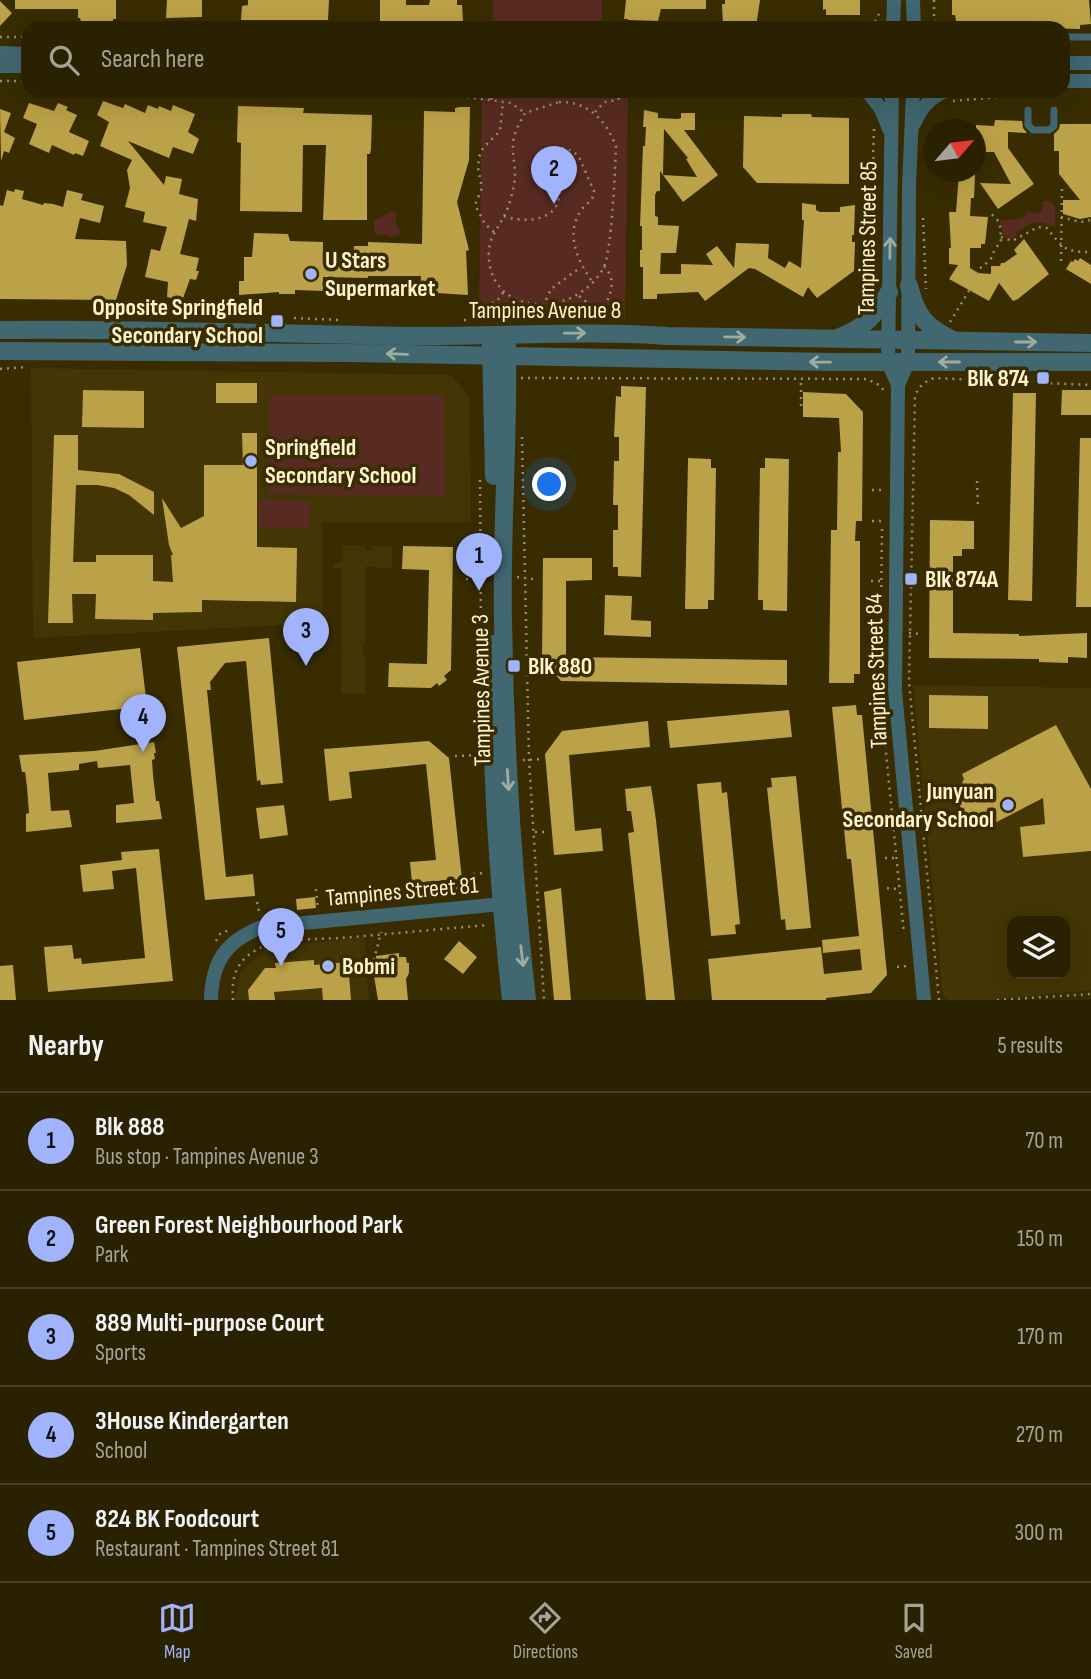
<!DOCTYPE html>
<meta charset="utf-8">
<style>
:root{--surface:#2a2100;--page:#32290a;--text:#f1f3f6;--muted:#a5a399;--line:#463e22;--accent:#a1b3fd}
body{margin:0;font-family:"Sofia Sans Condensed",sans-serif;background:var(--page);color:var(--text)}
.controls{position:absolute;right:21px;bottom:21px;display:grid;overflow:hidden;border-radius:14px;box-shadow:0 7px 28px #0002}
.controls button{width:63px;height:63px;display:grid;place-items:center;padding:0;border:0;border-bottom:2px solid var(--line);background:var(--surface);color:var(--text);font:35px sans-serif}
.compass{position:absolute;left:923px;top:119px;width:63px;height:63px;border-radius:50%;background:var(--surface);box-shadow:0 7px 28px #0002;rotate:62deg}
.you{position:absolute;left:550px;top:485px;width:24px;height:24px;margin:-18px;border:5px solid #fff;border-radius:50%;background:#1a73e8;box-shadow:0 0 0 10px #1a73e833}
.badge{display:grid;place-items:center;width:46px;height:46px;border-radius:50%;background:var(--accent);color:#111;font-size:23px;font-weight:700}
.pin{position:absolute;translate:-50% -58px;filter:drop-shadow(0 2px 4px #0008)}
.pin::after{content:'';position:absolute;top:37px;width:24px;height:21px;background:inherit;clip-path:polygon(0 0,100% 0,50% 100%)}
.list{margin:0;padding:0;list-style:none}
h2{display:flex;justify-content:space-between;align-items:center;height:91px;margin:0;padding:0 28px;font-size:30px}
h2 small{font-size:23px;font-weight:400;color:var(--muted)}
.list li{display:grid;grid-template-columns:46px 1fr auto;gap:21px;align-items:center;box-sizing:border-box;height:98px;padding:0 28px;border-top:2px solid var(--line)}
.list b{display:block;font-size:26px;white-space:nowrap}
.list p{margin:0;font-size:23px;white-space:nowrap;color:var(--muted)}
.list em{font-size:23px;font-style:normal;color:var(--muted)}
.icon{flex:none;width:38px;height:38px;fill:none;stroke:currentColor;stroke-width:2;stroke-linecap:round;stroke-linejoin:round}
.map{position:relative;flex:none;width:1091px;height:1000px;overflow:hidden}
.search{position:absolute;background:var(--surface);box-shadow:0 7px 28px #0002;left:21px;right:21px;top:21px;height:77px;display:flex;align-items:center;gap:18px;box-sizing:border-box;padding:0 24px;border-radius:21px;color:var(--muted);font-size:26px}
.sheet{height:581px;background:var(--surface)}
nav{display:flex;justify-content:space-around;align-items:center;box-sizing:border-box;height:98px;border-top:2px solid var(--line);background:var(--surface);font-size:19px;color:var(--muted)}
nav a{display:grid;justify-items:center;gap:4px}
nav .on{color:var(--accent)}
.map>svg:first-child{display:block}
.built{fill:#433604;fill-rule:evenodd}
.green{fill:#582b22}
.building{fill:#bba147;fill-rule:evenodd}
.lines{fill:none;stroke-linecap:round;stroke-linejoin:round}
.path{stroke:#9a8e65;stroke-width:2.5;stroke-dasharray:2 5;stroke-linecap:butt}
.service{stroke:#416770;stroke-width:7}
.minor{stroke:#416770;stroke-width:14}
.tertiary{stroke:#416770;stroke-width:18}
.oneway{stroke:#a0ad9e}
.poi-dot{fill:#a1b3fd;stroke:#382c00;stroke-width:2.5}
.labels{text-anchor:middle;stroke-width:7;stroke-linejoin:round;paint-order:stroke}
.street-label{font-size:24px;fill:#fff3cd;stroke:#382c00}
.poi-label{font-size:24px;font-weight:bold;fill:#fff3cd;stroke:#382c00;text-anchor:start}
</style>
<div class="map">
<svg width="1091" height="1000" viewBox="0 0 1091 1000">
<rect width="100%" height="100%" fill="#382c00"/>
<!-- built -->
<path class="built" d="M31 368 452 375 470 399 471 522H322V623L33 638Z
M343 545 365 546V550L372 551V546H392V569L366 566 365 645H363V654L365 655V694H341L342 569 334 568V563H342Z
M913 685 1091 688V990L990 1000H947L943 995ZM1012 921H1065V974H1012Z
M364 937 369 1000H234L241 972 266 949Z"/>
<!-- green -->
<path class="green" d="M493 0H602V28H492Z
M482 91H628L625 318 479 317Z
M1043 201H1050L1055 206V228C1039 218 1030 223 1016 233L1017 235 1011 239 1004 237 1000 221 1022 218 1029 211 1035 214 1042 211Z
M392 211 397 214 395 220 400 234 391 237 388 235 379 236 374 232V221Z
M269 395H444L446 496 269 494Z
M259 500 310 501V529L258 528Z"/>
<!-- building -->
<path class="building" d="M15 0H116V19H113V22H81L80 18H78V9H15Z
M167 0H202V17L166 18Z
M248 0H329L328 20H241L242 6 248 5Z
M380 0H406V5H429L430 0H457V5H462L463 22 410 21V23H380Z
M626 0H661V2V0H706V9H661L658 21 628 20V19H624Z
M725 0H760L756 27H723L722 4H725Z
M823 0H860V15H826V9L823 10Z
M952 0H1089L1091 24 1080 25V29L957 26 955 15H952Z
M0 1 12 13 0 26Z
M103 101 123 108 125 104 145 113 148 105 158 109 159 106 171 111 173 105 195 114 188 132 199 139 193 154 173 147 169 158 128 141 164 185 166 176 182 179 179 194 198 199 196 221 189 219 180 254 199 258 196 271H199L196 280 190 279 182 301 167 297 168 282 145 277 151 249 160 251 167 227 143 222 145 212 125 207 130 188 127 170 132 160 100 146 109 122 97 115Z
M29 103 54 111 58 103 68 107 66 110 77 115 69 132 89 141 83 156 75 153 74 155 52 145 49 153 29 144 37 124 23 118Z
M238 106 304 108 303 113 372 115 371 149 370 154H367V220H323L326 145H303L302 212 240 211 241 143 237 142Z
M460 107H470L469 160 457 202 469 250 466 251 468 295 420 292 421 276H368V278L323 277V291L295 290V294H279V292L239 295V281H244V257H252L254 233 288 234 290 241 323 242V257L353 258 354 246H368V242L422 244 424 111 455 112V108Z
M0 109 11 113 4 132 15 138 9 153 4 151 1 161Z
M644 110 658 113V118L678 119 681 118V113H695V130H684L718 175 683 202 660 171V191H657L655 195V216L658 217V225L679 226 676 253H661L660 274H681V264L713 265 706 254 717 246 734 268 736 243 769 244 768 258 785 268 789 261 801 268 804 220H802V203L816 205V210L820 212H840V207L855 205 854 235H852V242H855L854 271 817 298 808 287 803 297 755 269 749 268 705 301 698 292 657 294V299H643V267H640V250H642V226H640L643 146H645L646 127H643ZM664 129 688 158 686 159 697 177 663 175Z
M782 114H811L812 117 849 118V184L757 183 743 167 744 116 782 117Z
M995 120 1022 121 1023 128 1027 133 1008 132V148L1034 184 998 209 980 183 1011 184 994 152H976V125L994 126Z
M1060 124H1091V217L1080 219 1063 214V200H1080L1059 174V151H1054V134L1059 129Z
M959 173 975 174 974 198H971L970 216 988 217 985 244H981V248H970V268L978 273 991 274V266H1000L1001 263H1004L1017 254 1014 250 1024 239 1049 274 1018 299 1013 301 999 283 989 301 949 279 958 265 949 264V248H951L949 212H956Z
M15 189 24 191 22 199 43 205 44 203 53 204 63 207 67 190 83 194 81 200 104 206 100 223 80 218 75 239 126 241 127 265 116 300 0 299V205L3 206 7 190 14 192Z
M1080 258 1091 265V284L1066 269 1071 261 1073 262 1075 259 1078 261Z
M216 383H257V403H216Z
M621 386 646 387 641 577 618 576V567H613V530H618V505H613L614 461H619V437H614L616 396 621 397Z
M83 390 144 391V428L82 427Z
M1062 390H1091V415H1061Z
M803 392 846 394 863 412 862 521H856L855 541H860V674H854V683H829L831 530H837L838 452H841L839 418 803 417Z
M1013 393H1036L1032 601 1008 600Z
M242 433H257V547L297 548 296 602 202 600V612L153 613V620L95 619 96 594H72L73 623H48L54 435H78V470L119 474 154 492V515L129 495 114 488 98 485H76L73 562H96V555H153V581L173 582 171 555H173L169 545 162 498 181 528 204 516V465H243Z
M1080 438H1091V607H1076Z
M688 458 711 459V468H716L714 600H708V609H685Z
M765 458 789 459 787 611 763 610V600H758L760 468H765Z
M930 520 974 521V549H962V556H953V633L1019 634V636L1087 633V658L1068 657V663L1039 662V659L929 658Z
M403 546 453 547 451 670 444 676 447 680 439 686 437 683 431 688 388 687 389 663 427 664 429 570 402 569Z
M543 558H592V580L566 581V657L787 660V685L561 681 542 660Z
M605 595 632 596 631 620 651 621V637L604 635Z
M269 638 283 783 261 785 260 780 257 781 246 661 225 663 210 682 211 690H207L226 877 253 874 255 896 205 900 177 647Z
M140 648 147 706 24 720 17 662Z
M929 695 988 696V729L929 728Z
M856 705 857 715H862L887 975 871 993 826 998V1000H712L708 959 821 947 824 974 862 970 860 949 823 953 822 940 859 936 851 859H847L832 707Z
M789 710 792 737 670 748 667 721Z
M648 721 650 747 569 755 575 831 601 828 603 851 554 855 545 754 562 731Z
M1056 725 1091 789V851L1023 857 1020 827 1045 824 1043 798 985 828 984 819 969 816 962 811 958 802 957 793 964 779 962 774Z
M429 741 449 758 462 879 412 883 410 862 436 860 426 764 349 772 352 798 329 801 324 749Z
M154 742 156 753H154L155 759 152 760 153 775 156 801H159L162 819 116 823V805L134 803 130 765 98 768 97 761 79 764V770L48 773 51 811 69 810 72 827 26 832V814L29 813 27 787 25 772H22L19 755 94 751Z
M796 776 811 928 786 930 785 919 781 920 767 788 772 787 771 778Z
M721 782 722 793 727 792 740 924 735 925 736 934 711 936 697 784Z
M651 786 656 820 675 1000H646L644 979 628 833 634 832 631 811H627L625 789Z
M284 805 288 835 260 839 256 808Z
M159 849 173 981 48 992 44 947 72 945 74 959 81 958 82 964 145 958 136 868 112 871 114 889 83 892 80 865 122 860 121 852Z
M561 888 571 1000H554L544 892Z
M315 897 316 908 297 910 296 899Z
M459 941 477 957 463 974 444 959Z
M399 953V957H406L407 963H409V973L406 979 408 1000H378L373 970H376V956Z
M314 960V965L348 962 351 1000H323L322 988 274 992 275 1000H249L248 990 265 968H276L275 963Z
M13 965 16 1000H0V966Z"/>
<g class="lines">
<!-- path -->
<path class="path" d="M934 0V19L938 28
M872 28 879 14
M0 37H28
M0 81H28
M315 91H361
M489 91 492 100
M755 91 849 95 856 98
M467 97 511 103 525 113
M953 101 1054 92
M559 102C588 101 607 121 616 147 615 170 612 253 603 269 571 323 484 314 489 250 490 236 499 227 504 216 509 207 512 195 514 185 517 171 512 157 513 143 514 132 520 122 525 113Z
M595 112 604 102 618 100 621 91
M874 129 873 156 877 178
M504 216C525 224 563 221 559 189 558 177 550 168 549 156L558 147 573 151 579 157 594 191C594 200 588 202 582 209 564 234 578 261 593 283
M1061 217 1080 222 1091 220
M923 218 926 289
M494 232 485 224 475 205 482 188 478 168 479 157 483 148 500 131 503 102
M1001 237 1012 241 1038 227 1047 228C1063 248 1064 252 1091 252
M1061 261 1062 185
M604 266C617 281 611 291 605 307
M976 274C980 267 983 266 988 262 995 256 991 250 1001 243 1000 228 1003 221 988 212
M579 296C597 312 599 303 616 310L620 320
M543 306 551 289 581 267
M294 318 340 320
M471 319 472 304C489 304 495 307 504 291
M464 320 493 319
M950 322 970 289
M0 369 28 367
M521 378 867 379 881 386 885 393
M801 406V378
M522 437 529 760 544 1000
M480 480 481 634
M977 481 978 508
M872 490H885
M872 521H883
M882 529 880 693 904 934
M517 577 533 579
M466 579 479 580
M871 581H881
M909 633 923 634
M868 646 881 647
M455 756 480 755
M523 760 544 759
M535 832H549
M885 858H896
M473 874 484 873
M456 880 458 894
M887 888 898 889
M316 889 318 910
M257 902 260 916
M216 941 220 934 229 930
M374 960 381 932
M897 967 908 966
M233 1000C231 976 237 959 260 948 277 939 319 939 340 938 390 934 439 929 489 925
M939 1000 909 682 915 396C919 386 924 382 934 378L1091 385
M997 1000 1091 994"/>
<!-- service -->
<path class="service" d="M1063 37H1091
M1028 110V125L1033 130H1049L1054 126V110"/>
<!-- minor -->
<path class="minor" d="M913 0 914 28
M893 28 894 0
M0 53 28 54
M1063 63H1091
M0 66H28
M1063 81H1091
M867 91 881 109 889 129
M892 91 888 362 898 385
M913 91 909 187 908 362 898 385 895 691 924 1000
M914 124C921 108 930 97 946 91
M211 1000C212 961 226 941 262 927L512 903"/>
<!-- tertiary -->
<path class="tertiary" d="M909 286C917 317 925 326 953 340
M0 330C136 328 272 334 408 336 494 337 581 330 667 336L1091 343
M840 337C864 328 876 315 889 292
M507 345C509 438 501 530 503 623 505 749 513 875 527 1000
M491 346 494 476
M0 351 349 353 833 362H1091
M492 644C490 763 498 881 511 1000"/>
</g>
<!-- one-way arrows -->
<defs><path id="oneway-shaft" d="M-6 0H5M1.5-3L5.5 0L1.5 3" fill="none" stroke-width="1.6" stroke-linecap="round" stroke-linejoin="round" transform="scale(1.75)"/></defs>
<g class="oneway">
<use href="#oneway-shaft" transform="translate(890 248) rotate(-89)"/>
<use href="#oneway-shaft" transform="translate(575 333) rotate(-1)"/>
<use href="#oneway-shaft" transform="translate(735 337) rotate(1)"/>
<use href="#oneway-shaft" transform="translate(1026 342)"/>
<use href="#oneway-shaft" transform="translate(397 354) rotate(-178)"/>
<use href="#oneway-shaft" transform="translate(820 362) rotate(-179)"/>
<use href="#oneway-shaft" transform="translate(949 362) rotate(180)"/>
<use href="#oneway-shaft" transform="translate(508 780) rotate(86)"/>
<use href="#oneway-shaft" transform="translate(522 956) rotate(83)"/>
</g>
<!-- markers -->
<g class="poi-dot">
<circle cx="311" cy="274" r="7"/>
<rect x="270" y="314" width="14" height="14" rx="3.5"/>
<rect x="1036" y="371" width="14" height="14" rx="3.5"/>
<circle cx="251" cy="461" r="7"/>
<rect x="904" y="572" width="14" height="14" rx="3.5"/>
<rect x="507" y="659" width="14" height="14" rx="3.5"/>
<circle cx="1008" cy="805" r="7"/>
<circle cx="328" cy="966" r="7"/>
</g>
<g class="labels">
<!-- street labels -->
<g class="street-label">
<text transform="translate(867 238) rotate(-89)" y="8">Tampines Street 85</text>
<text x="545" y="318">Tampines Avenue 8</text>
<text transform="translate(876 671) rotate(-92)" y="8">Tampines Street 84</text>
<text transform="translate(481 690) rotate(-91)" y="8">Tampines Avenue 3</text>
<text transform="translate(402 891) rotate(-5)" y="8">Tampines Street 81</text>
</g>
<!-- poi labels -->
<g class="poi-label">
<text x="325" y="268">U Stars<tspan x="325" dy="28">Supermarket</tspan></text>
<text x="263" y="315" text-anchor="end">Opposite Springfield<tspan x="263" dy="28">Secondary School</tspan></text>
<text x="1029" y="386" text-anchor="end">Blk 874</text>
<text x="265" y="455">Springfield<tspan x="265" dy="28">Secondary School</tspan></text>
<text x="925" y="587">Blk 874A</text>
<text x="528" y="674">Blk 880</text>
<text x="994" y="799" text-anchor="end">Junyuan<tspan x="994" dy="28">Secondary School</tspan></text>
<text x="342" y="974">Bobmi</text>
</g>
</g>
</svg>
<div class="controls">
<button><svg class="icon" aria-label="layers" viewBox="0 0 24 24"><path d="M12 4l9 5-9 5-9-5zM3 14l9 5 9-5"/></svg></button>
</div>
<svg class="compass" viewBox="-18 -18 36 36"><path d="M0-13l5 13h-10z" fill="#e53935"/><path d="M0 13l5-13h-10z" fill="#a5a399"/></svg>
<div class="you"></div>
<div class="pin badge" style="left:479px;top:591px">1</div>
<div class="pin badge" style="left:554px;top:204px">2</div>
<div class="pin badge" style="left:306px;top:666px">3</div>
<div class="pin badge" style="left:143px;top:752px">4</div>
<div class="pin badge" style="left:281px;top:966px">5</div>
<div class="search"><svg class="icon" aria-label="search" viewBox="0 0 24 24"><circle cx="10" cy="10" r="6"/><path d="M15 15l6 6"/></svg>Search here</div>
</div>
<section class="sheet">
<h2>Nearby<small>5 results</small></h2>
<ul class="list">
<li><span class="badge">1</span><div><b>Blk 888</b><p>Bus stop · Tampines Avenue 3</p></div><em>70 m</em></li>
<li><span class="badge">2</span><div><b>Green Forest Neighbourhood Park</b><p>Park</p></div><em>150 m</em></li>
<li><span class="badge">3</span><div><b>889 Multi-purpose Court</b><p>Sports</p></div><em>170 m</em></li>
<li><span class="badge">4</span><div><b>3House Kindergarten</b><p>School</p></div><em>270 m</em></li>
<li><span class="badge">5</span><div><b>824 BK Foodcourt</b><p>Restaurant · Tampines Street 81</p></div><em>300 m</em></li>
</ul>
</section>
<nav>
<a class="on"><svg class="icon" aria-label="map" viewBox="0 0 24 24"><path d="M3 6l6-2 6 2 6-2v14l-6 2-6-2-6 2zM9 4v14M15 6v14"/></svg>Map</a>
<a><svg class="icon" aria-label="directions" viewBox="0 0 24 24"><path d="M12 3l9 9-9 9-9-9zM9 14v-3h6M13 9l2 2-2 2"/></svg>Directions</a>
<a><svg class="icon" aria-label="saved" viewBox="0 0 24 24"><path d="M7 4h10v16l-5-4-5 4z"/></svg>Saved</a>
</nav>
